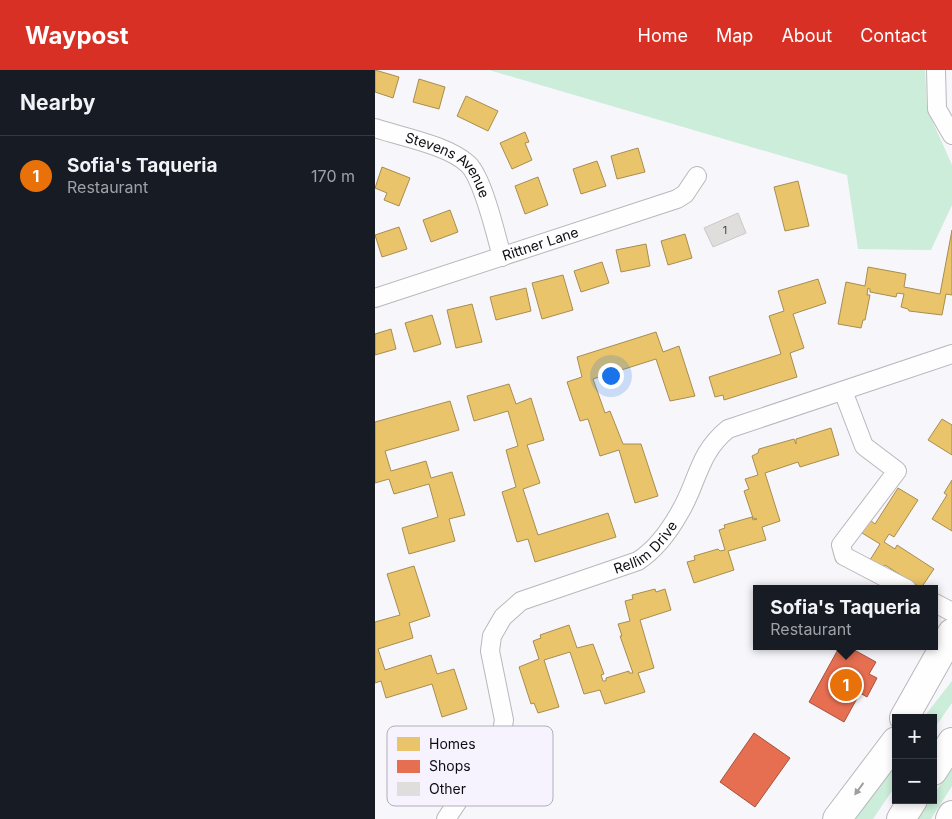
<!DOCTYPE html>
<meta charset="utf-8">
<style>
:root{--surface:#171b24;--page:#242831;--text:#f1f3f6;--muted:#9ea1a6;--line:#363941;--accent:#d93025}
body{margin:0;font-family:Inter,sans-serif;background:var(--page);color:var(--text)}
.controls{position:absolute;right:15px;bottom:15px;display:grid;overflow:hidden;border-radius:0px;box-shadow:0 2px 8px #0003}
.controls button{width:45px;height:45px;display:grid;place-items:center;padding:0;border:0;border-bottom:1px solid var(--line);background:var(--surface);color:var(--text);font:25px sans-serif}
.you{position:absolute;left:235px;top:305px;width:18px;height:18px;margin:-12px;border:4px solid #fff;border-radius:50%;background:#1a73e8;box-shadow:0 0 0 8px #1a73e833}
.badge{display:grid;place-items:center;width:32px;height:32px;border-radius:50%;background:var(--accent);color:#fff;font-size:16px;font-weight:700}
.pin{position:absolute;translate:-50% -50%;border:2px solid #fff;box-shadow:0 1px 5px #0006}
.popup{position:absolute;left:378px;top:515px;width:185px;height:65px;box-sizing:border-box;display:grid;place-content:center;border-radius:0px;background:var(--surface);filter:drop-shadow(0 1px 4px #0005);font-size:16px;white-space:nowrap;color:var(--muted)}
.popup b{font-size:19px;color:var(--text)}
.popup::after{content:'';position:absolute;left:50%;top:100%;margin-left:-10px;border:10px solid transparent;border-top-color:var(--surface)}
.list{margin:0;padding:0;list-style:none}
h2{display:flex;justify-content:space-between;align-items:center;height:65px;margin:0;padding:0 20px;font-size:21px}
h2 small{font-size:16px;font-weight:400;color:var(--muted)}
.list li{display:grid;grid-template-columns:32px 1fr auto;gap:15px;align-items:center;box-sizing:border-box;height:80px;padding:0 20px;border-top:1px solid var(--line)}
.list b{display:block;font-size:19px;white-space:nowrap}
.list p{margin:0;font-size:16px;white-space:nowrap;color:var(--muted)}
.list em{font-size:16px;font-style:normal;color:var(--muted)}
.map{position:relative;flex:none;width:577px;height:749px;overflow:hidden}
header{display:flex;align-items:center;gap:30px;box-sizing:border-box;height:70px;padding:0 25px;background:var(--accent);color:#fff}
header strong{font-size:24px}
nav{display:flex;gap:28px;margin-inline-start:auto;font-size:18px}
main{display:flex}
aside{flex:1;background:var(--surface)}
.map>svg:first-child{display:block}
.green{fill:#cbedd9}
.homes{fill:#e9c46a;stroke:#a88d50}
.shops{fill:#e76f51;stroke:#a6523e}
.building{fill:#e0dddd;stroke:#cbc8c7}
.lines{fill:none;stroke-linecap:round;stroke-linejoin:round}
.street-casing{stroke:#b9b7bc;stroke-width:20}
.highway-casing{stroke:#b9b7bc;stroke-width:30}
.street{stroke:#fefefe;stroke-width:18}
.highway{stroke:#fefefe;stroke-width:28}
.oneway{fill:#9e9ea0}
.labels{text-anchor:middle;stroke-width:5;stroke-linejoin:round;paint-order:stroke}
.number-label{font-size:11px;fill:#444246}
.street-label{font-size:14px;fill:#0f0d13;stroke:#f6f3fe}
.key{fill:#f6f3fe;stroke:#b1aeb8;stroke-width:1}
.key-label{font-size:14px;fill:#0f0d13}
</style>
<header>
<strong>Waypost</strong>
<nav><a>Home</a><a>Map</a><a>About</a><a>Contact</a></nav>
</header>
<main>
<aside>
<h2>Nearby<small></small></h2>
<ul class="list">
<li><span class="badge" style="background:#e8710a">1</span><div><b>Sofia's Taqueria</b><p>Restaurant</p></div><em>170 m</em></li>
</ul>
</aside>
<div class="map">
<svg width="577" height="749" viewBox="0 0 577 749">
<rect width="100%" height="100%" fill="#f7f6fb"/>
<!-- green -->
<path class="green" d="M114 0H550L552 39 577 95V135L556 180 483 179 472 105Z
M577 611V633L558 660V648H548Z
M521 685V715L498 749H474Z
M577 697V716L556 749H543L555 730H558V726Z"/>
<!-- homes -->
<path class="homes" d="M0 0 24 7 18 28 0 22Z
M44 9 70 17 64 39 38 32Z
M91 26 123 41 113 61 82 46Z
M150 62 154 72 150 73 157 90 137 99 125 73Z
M263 78 270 102 242 109 236 86Z
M222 91 231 116 206 124 198 99Z
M7 97 35 108 24 136 9 130 12 123 0 118Z
M163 107 173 135 150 144 140 116Z
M423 111 434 156 410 161 399 117Z
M75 140 83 162 56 172 48 150Z
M24 157 32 179 7 187 0 165Z
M577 160V225L571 224 567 245 534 241 533 239 526 237 529 224 522 223 521 227 495 222V219L493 218 492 225H495L490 250H488L486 258 463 254 471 212 490 216 493 197 531 204 529 217 565 224Z
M310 164 317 188 293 195 286 171Z
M271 174 275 196 246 202 241 180Z
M227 192 234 213 206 222 199 201Z
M188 205 198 240 167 249 157 213Z
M443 209 451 233 418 244 429 278 415 283 422 307 349 330 348 325 340 327 334 307 406 284 394 246 409 241 403 221Z
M151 218 156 241 121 250 115 227Z
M97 234 107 272 81 278 72 240Z
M57 245 66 274 39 282 30 253Z
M16 259 21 279 0 285V264Z
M281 262 288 282 304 276 320 326 295 331 281 289 218 309 230 343 235 341 248 374H266L283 426 260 433 244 380 225 386 213 349 205 351 192 312 207 307 202 287Z
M134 314 141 334 156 328 169 370 152 375 165 413 148 419 163 465 233 443 241 467 160 492 153 469 142 472 127 422 141 417 131 380 143 376 133 341 99 351 92 326Z
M75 331 84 360 10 381 16 401 51 391 56 408 77 402 90 445 74 449 80 471 34 484 27 458 63 447 54 414 19 424 14 409 0 413V352Z
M567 349 577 355V385L553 370Z
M456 358 464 385 425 397 423 392 390 403 405 451 387 457 391 470 353 481 359 500 319 513 312 492 320 490 319 486 343 479 345 481 350 480 344 460 350 458 349 455 377 447 378 450 382 449 378 448 369 421 374 419 370 409 383 405 377 386 383 383 384 379 419 369 421 374V369Z
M577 410V461L557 449 572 425 569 423Z
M523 418 543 430 519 467 514 464 509 472 520 479 522 475 559 499 546 518 510 495 508 498 495 490 505 474 487 463 495 450 500 454Z
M39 496 55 546 34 553 38 568 3 579 10 600 56 585 62 604 79 599 92 639 67 647 57 614 11 628 6 611 0 613V552L25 545 12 504Z
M280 519 281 522 290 519 296 540 265 550 279 598 263 603 270 622 230 634 225 620 209 624 195 582 169 590 184 637 163 643 159 633 156 634 144 597 164 589 158 571 166 568 165 565 194 555 202 578 218 574 229 604 226 605 228 611H231V608L254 601V603H258L245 566H247L243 554 255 551 250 531 258 529 257 525Z"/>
<!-- shops -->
<path class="shops" d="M465 576H472L501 592 494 604 502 608 492 627 485 623 469 652 434 632Z
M379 663 415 688 380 737 345 712Z"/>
<!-- building -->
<path class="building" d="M363 143 371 163 338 177 329 158Z"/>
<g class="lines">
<defs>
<g id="street">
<path d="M561 0 562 39 577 65"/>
<path id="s1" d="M0 58C27 67 72 75 93 94 108 108 121 165 127 187"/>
<path id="s2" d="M0 228 302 129 310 124 322 106"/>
<path d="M468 321 489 376 522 401 466 475 469 486 532 519"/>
<path d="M560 533 577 542"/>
<path id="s3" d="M71 749 126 667 129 650 115 581 117 566 128 547 146 531 263 491C280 480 295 460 305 442 323 412 323 383 353 359L577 284"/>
</g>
<path id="highway" d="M529 648 577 563
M558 701 577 672
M462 749 521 671
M526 749 538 730
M575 749 577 745"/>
</defs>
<!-- street casing -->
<use href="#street" class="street-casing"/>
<!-- highway casing -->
<use href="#highway" class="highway-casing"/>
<!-- street -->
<use href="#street" class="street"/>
<!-- highway -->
<use href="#highway" class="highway"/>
</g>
<!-- one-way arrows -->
<defs><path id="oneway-solid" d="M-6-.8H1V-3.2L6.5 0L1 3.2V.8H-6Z" transform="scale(1.25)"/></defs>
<use class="oneway" href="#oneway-solid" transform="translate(484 719) rotate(126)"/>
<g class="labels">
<!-- number labels -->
<g class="number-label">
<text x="350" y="164">1</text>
</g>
<!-- street labels -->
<g class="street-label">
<text dy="5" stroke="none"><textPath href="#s1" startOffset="85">Stevens Avenue</textPath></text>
<text dy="5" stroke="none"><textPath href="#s2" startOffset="174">Rittner Lane</textPath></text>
<text dy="5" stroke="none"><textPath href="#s3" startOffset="385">Rellim Drive</textPath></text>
</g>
</g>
<!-- legend -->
<rect x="12" y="656" width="166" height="80" rx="8" class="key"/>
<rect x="22" y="667" width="23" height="14" fill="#e9c46a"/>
<rect x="22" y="690" width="23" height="13" fill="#e76f51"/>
<rect x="22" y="712" width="23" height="14" fill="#e0dddd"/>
<g class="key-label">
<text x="54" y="679">Homes</text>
<text x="54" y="701">Shops</text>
<text x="54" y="724">Other</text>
</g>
</svg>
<div class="controls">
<button>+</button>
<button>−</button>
</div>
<div class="you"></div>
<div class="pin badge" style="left:471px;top:615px;background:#e8710a">1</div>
<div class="popup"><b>Sofia's Taqueria</b>Restaurant</div>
</div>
</main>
